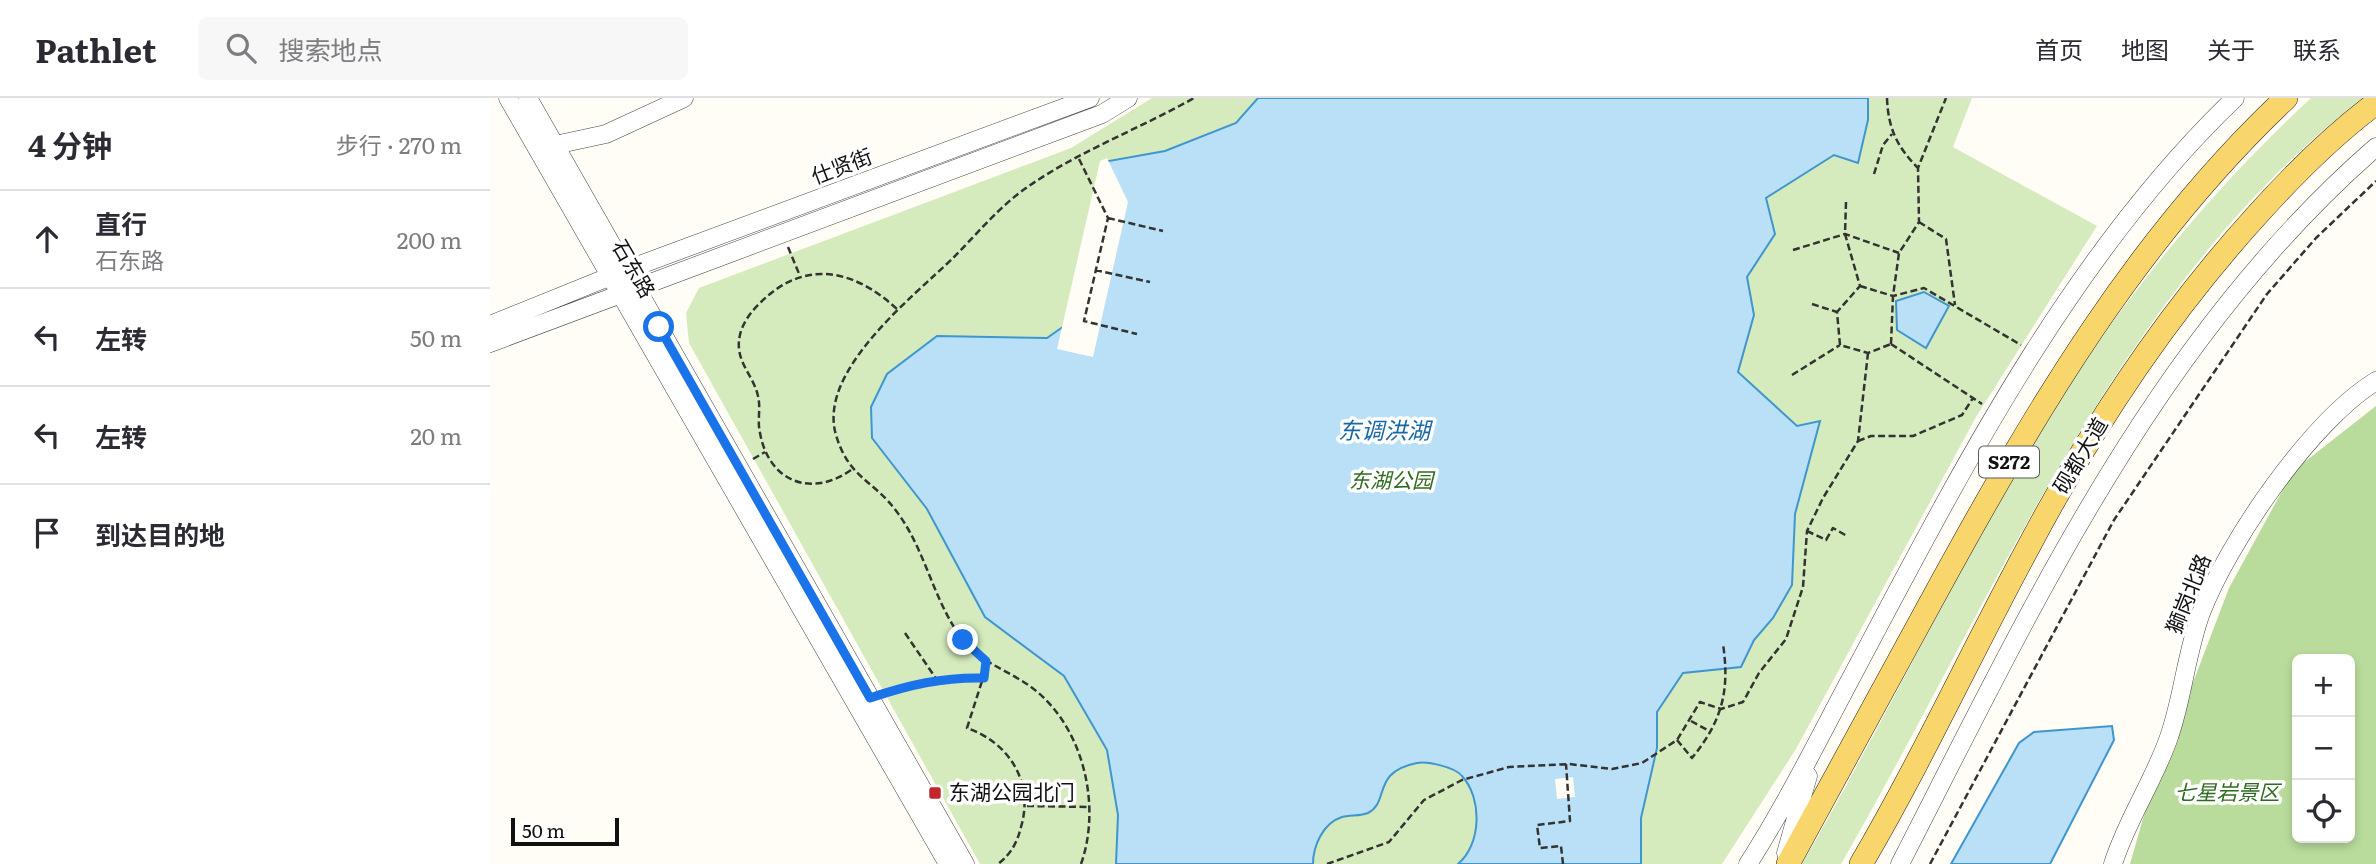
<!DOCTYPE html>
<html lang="zh">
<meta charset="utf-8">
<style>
:root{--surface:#fff;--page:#f7f7f7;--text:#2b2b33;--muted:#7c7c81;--line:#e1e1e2}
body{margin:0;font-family:Literata,"Noto Sans SC",serif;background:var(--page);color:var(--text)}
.controls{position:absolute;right:21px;bottom:21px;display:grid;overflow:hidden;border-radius:10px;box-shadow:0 4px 10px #0003}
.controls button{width:63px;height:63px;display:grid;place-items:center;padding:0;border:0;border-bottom:2px solid var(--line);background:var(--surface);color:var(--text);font:35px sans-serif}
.scale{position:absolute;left:21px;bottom:18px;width:108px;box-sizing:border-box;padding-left:7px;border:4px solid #111;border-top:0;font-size:19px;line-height:24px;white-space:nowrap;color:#111;-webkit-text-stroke:5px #fff;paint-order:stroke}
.stop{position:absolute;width:21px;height:21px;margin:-16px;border:5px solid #1a73e8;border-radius:50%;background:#fff}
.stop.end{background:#1a73e8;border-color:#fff;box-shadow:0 2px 7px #0008}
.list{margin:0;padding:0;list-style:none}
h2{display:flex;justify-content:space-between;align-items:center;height:91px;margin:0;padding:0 28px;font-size:30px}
h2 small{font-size:23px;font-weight:400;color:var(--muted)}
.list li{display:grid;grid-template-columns:46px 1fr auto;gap:21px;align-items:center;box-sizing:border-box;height:98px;padding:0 28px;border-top:2px solid var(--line)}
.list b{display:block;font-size:26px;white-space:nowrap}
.list p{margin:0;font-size:23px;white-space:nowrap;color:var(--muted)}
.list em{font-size:23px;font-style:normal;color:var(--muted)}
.icon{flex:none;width:38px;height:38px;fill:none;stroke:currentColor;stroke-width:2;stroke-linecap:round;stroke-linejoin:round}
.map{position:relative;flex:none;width:1886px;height:766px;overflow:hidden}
header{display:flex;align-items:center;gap:42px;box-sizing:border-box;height:98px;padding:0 35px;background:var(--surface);border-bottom:2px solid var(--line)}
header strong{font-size:33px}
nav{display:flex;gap:38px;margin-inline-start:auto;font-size:24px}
.search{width:490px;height:63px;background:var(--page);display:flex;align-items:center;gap:18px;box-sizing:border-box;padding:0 24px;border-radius:10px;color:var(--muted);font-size:26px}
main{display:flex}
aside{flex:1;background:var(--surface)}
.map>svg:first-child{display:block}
.green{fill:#d5ebbd}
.forest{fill:#b9dc9c;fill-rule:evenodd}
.water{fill:#b9e0f7;stroke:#3f96cf;stroke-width:2}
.pier{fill:#fffdf5}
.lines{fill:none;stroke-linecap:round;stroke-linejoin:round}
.minor-casing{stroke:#444;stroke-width:19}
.major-casing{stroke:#222;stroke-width:24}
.path{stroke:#333;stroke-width:2.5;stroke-dasharray:7 3.5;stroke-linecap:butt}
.minor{stroke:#fff;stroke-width:18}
.major{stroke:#f9d66b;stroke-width:23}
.route{stroke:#1a73e8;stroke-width:9}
.poi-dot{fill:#c4262e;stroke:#fff;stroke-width:2.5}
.labels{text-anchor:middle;stroke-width:7;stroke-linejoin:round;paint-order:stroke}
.shield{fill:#fff;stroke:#585858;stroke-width:2}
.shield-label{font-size:19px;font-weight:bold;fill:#111}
.street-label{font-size:21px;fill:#111;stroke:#fff}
.park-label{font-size:21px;font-style:italic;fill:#2f6b1f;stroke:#fff}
.poi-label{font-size:21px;fill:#111;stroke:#fff;text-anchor:start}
.water-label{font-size:23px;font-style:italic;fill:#1768a6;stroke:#fff}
</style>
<header>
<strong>Pathlet</strong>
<div class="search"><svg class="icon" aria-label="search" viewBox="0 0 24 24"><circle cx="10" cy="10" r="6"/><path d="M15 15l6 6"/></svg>搜索地点</div>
<nav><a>首页</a><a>地图</a><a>关于</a><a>联系</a></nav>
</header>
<main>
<aside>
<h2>4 分钟<small>步行 · 270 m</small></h2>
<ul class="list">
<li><svg class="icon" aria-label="ahead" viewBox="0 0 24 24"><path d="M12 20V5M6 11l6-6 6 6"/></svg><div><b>直行</b><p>石东路</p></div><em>200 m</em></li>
<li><svg class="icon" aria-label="left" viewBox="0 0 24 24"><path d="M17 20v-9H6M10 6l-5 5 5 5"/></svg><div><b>左转</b></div><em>50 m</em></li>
<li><svg class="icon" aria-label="left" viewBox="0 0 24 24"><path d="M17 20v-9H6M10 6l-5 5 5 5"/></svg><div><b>左转</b></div><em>20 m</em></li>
<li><svg class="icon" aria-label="arrive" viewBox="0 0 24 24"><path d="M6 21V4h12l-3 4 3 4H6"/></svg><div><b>到达目的地</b></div></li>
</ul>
</aside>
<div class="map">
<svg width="1886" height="766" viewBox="0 0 1886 766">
<rect width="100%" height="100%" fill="#fffdf5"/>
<!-- green -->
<path class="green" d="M662 0H1482L1463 49 1607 128 1486 319 1306 651 1232 766H490L199 245 196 215 209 190 581 50Z
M1821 0H1872C1626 192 1503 503 1351 766H1312C1395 623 1466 473 1552 331 1626 209 1716 97 1821 0Z"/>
<!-- forest -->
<path class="forest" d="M1886 308V766H1640L1659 700 1739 490 1803 373ZM1807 561H1860V740H1807Z"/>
<!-- water -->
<path class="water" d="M768 0H1378V22L1368 65 1344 57 1276 100 1285 136 1257 179 1264 217 1248 274 1307 328 1330 323 1305 416 1302 487 1283 520 1264 542 1251 569 1193 575 1167 614V650L1151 720V766H968C991 747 993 701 972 678 965 669 937 663 927 665 881 674 900 704 878 715 871 718 860 717 852 719 833 725 823 748 823 766H626L628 717 617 652 574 578 495 519 437 411 382 340 381 309 397 276 447 238 557 240 577 226 613 64 675 53 746 25Z
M1434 194 1459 208 1436 250 1407 232 1406 203Z
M1622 628 1624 642 1560 766H1461L1529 645 1544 634Z"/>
<!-- pier -->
<path class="pier" d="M617 60 638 104 603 259 567 251 610 63Z
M1083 679 1085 699 1067 701 1065 681Z"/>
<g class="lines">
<defs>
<path id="minor" d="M18 0 458 766
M38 0 475 766
M65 47 116 36 194 0
M0 227 136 172 600 0
M0 245 612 16 638 0
M1296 755 1318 678
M1258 766C1299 702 1332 634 1368 567 1473 369 1582 156 1745 0
M1410 766C1541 511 1665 241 1886 49
M1623 766C1637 721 1664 683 1679 639 1693 599 1696 556 1711 515 1738 444 1821 323 1886 283"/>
<path id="major" d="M1298 766C1348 674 1398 583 1448 491 1545 314 1647 140 1796 0
M1371 766C1432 662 1482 553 1539 448 1602 329 1677 216 1767 117 1803 77 1843 37 1886 5"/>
</defs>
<!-- minor casing -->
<use href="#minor" class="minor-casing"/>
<!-- major casing -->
<use href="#major" class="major-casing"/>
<!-- path -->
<path class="path" d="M1397 0C1398 30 1407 49 1428 70
M589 61 618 120 594 223 647 236
M1384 76 1393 47 1402 36
M1356 104 1355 136 1370 188 1347 214 1350 247 1378 255 1401 246
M618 120 673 133
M1429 124 1456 141 1465 207
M298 149 310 178
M1303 152 1355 136 1409 155
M605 172 660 184
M1370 188 1403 198 1434 190 1531 247
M1322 206 1347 214
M1401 246 1403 198 1409 155 1429 124 1428 70 1456 0
M1401 246 1492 306
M1302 277 1350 247
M1368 343 1381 338H1423L1472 317 1483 300
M263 361 275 354
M361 372C321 400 279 384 270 335 267 323 271 310 268 298 263 275 242 262 251 233 256 218 268 206 280 196 324 160 371 177 408 212
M1317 433 1336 442 1343 430 1357 438
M415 535 447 582
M496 563 493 580 477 630C520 645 544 685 531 729 527 745 521 756 508 766
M394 595 447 582 493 580
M1201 623 1221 634
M1187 642 1202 660C1232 623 1240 593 1233 546
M537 708 599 709
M591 766C612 707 593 627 541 589 518 572 489 564 472 541 443 502 436 453 407 414 384 382 359 381 346 337 327 273 423 199 463 160 486 137 509 109 536 90 587 54 649 31 704 0
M837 766 899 744 934 702 972 682 1019 669 1079 666 1122 671 1152 665 1187 642 1210 604 1231 611 1253 604 1269 575 1296 541 1313 489 1317 433 1333 400 1368 343 1378 255
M1073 766 1071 748 1050 750 1047 727 1080 723 1076 666
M1440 766 1624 422 1777 196 1826 140 1886 83"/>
<!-- minor -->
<use href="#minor" class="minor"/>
<!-- major -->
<use href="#major" class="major"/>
</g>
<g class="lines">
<!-- route -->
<path class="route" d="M169 229 380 600C418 587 453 579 494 580L496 563 473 542"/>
</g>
<!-- markers -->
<rect class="poi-dot" x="438" y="688" width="14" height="14" rx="3.5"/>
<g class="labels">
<!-- shield labels -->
<rect class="shield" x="1489" y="348.5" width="60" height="31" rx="5"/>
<g class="shield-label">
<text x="1519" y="371">S272</text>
</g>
<!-- street labels -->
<g class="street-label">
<text transform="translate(352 69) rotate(-21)" y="7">仕贤街</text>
<text transform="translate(143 171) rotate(60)" y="7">石东路</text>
<text transform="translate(1591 358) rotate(-59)" y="7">砚都大道</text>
<text transform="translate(1699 496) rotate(-68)" y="7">獅岗北路</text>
</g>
<!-- park labels -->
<g class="park-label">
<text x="901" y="390">东湖公园</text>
<text x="1737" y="702">七星岩景区</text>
</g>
<!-- poi labels -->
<g class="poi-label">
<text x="459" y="702">东湖公园北门</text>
</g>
<!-- water labels -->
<g class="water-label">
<text x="894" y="341">东调洪湖</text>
</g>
</g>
</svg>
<div class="controls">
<button>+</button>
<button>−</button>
<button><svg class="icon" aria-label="locate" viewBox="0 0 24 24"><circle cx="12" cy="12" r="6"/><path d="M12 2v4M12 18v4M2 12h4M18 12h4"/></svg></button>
</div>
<div class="scale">50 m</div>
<div class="stop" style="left:169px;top:229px"></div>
<div class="stop end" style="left:473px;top:542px"></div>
</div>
</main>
